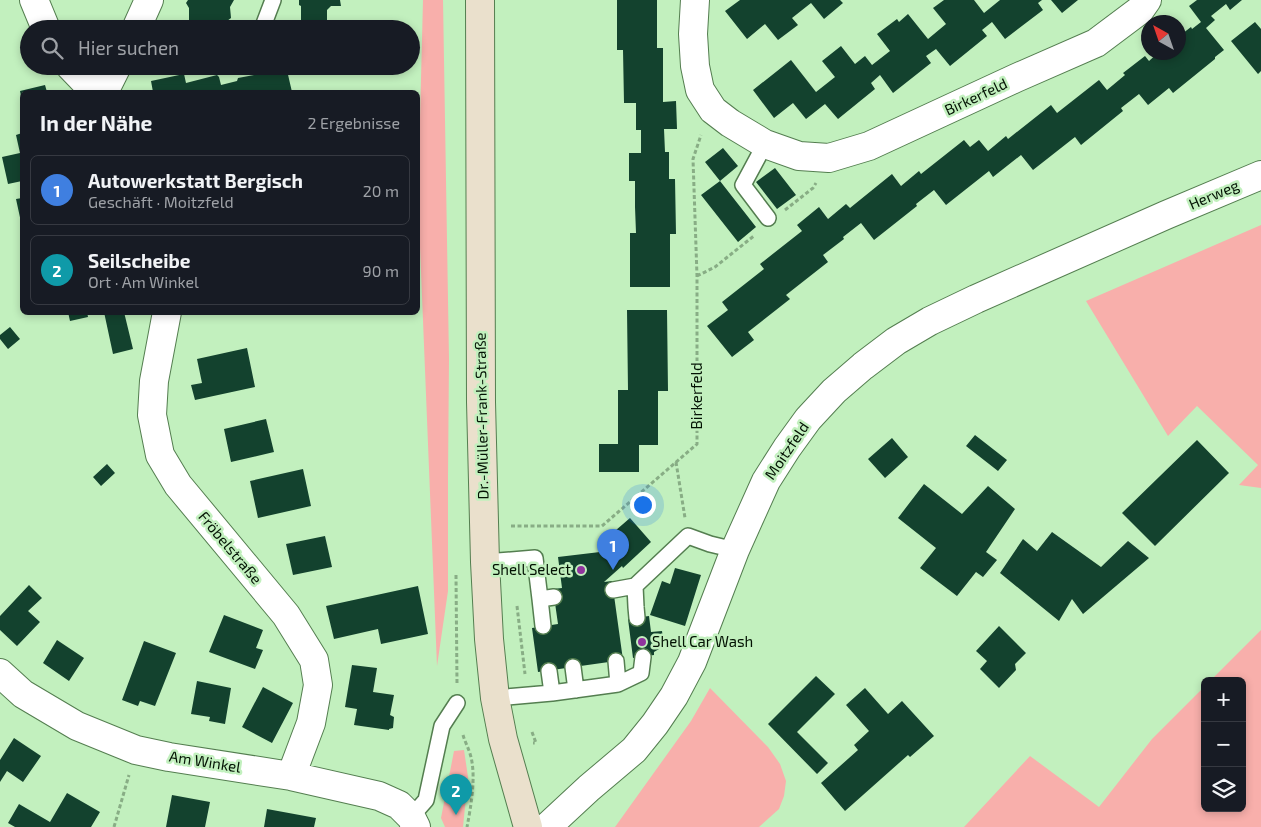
<!DOCTYPE html>
<html lang="de">
<meta charset="utf-8">
<style>
:root{--surface:#171b24;--page:#20242c;--text:#f1f3f6;--muted:#9ea1a6;--line:#363941;--accent:#c69dce}
body{margin:0;font-family:"Exo 2",sans-serif;background:var(--page);color:var(--text)}
.controls{position:absolute;right:15px;bottom:15px;display:grid;overflow:hidden;border-radius:8px;box-shadow:0 2px 8px #0003}
.controls button{width:45px;height:45px;display:grid;place-items:center;padding:0;border:0;border-bottom:1px solid var(--line);background:var(--surface);color:var(--text);font:25px sans-serif}
.compass{position:absolute;left:1141px;top:15px;width:45px;height:45px;border-radius:50%;background:var(--surface);box-shadow:0 2px 8px #0003;rotate:320deg}
.you{position:absolute;left:642px;top:504px;width:18px;height:18px;margin:-12px;border:4px solid #fff;border-radius:50%;background:#1a73e8;box-shadow:0 0 0 8px #1a73e833}
.badge{display:grid;place-items:center;width:32px;height:32px;border-radius:50%;background:var(--accent);color:#fff;font-size:16px;font-weight:700}
.pin{position:absolute;translate:-50% -41px;filter:drop-shadow(0 1px 2px #0008)}
.pin::after{content:'';position:absolute;top:26px;width:18px;height:15px;background:inherit;clip-path:polygon(0 0,100% 0,50% 100%)}
.list{margin:0;padding:0;list-style:none}
h2{display:flex;justify-content:space-between;align-items:center;height:65px;margin:0;padding:0 20px;font-size:21px}
h2 small{font-size:16px;font-weight:400;color:var(--muted)}
.list li{display:grid;grid-template-columns:32px 1fr auto;gap:15px;align-items:center;box-sizing:border-box;height:70px;margin:0 10px 10px;padding:0 10px;border:1px solid var(--line);border-radius:8px}
.list b{display:block;font-size:19px;white-space:nowrap}
.list p{margin:0;font-size:16px;white-space:nowrap;color:var(--muted)}
.list em{font-size:16px;font-style:normal;color:var(--muted)}
.icon{flex:none;width:28px;height:28px;fill:none;stroke:currentColor;stroke-width:2;stroke-linecap:round;stroke-linejoin:round}
.map{position:relative;flex:none;width:1261px;height:827px;overflow:hidden}
.search{position:absolute;background:var(--surface);box-shadow:0 2px 8px #0003;left:20px;top:20px;width:400px;height:55px;display:flex;align-items:center;gap:12px;box-sizing:border-box;padding:0 18px;border-radius:28px;color:var(--muted);font-size:19px}
.panel{position:absolute;background:var(--surface);box-shadow:0 2px 8px #0003;left:20px;top:90px;width:400px;height:225px;border-radius:8px}
.map>svg:first-child{display:block}
.green{fill:#f8afab}
.building{fill:#13422e}
.lines{fill:none;stroke-linecap:round;stroke-linejoin:round}
.service-casing{stroke:#547e50;stroke-width:18}
.minor-casing{stroke:#547e50;stroke-width:30}
.tertiary-casing{stroke:#547e50;stroke-width:30}
.secondary-casing{stroke:#547e50;stroke-width:30}
.path{stroke:#88ad85;stroke-width:3;stroke-dasharray:4 2.5;stroke-linecap:butt}
.service{stroke:#fff;stroke-width:15}
.minor{stroke:#fff;stroke-width:28}
.tertiary{stroke:#fff;stroke-width:28}
.secondary{stroke:#eae0cc;stroke-width:28}
.poi-dot{fill:#91349e;stroke:#c2f0be;stroke-width:2}
.labels{text-anchor:middle;stroke-width:5;stroke-linejoin:round;paint-order:stroke}
.street-label{font-size:15px;fill:#031203;stroke:#c2f0be}
.poi-label{font-size:15px;fill:#031203;stroke:#c2f0be;text-anchor:end}
</style>
<div class="map">
<svg width="1261" height="827" viewBox="0 0 1261 827">
<rect width="100%" height="100%" fill="#c2f0be"/>
<!-- green -->
<path class="green" d="M423 0H443L449 359 448 476V591L437 666 418 197Z
M1261 225V488L1239 485 1258 465 1197 406 1168 436 1086 301Z
M1261 630V827H964L1030 756 1099 807 1152 739 1205 686V808H1242V681H1210Z
M710 688 768 747 780 764 786 781 784 796 779 809 759 827H615L691 721Z
M464 750 468 777 463 827H445L441 818 454 751Z"/>
<!-- building -->
<path class="building" d="M188 0H234L230 7 231 18 227 21H211V29H189V8L186 3Z
M299 0H340L341 6H331L327 10V22H349V29H307V23H301V6L299 5Z
M617 0H657V48H663V102L676 101 677 129H664L665 152H669V179H675L676 234H670V287H630V233H636L635 207V181H629V153H641V130H636V103H624L623 50H617Z
M740 0H840L843 3 824 19 811 3 792 18 798 25 778 40 765 24 747 39 725 11Z
M944 0H974L984 13 1000 0H1042L1038 3 1043 10 1005 39 992 22 982 30 987 36 950 66 936 49 926 56 931 63 893 93 880 75 871 83 875 89 838 119 825 104 806 119 793 103 774 118 753 90 791 60 816 92 835 77 822 61 841 46 855 64 865 56 872 65 890 51 877 34 897 19 899 22 908 14 928 39 946 24 933 8Z
M1051 0H1078L1062 13Z
M1197 0H1242L1230 10 1226 4 1211 16 1215 20 1206 28 1224 50 1215 57V59L1173 93 1169 88 1148 105 1139 94 1121 108 1123 111 1081 145 1075 137 1033 170 1021 155 993 177 989 171 946 205 934 190 916 204 917 206 874 240 861 223 843 237 844 239 823 255 828 262 786 295 790 299 748 332 754 340 732 357 707 326 728 310 722 302 764 269 760 264 802 231 797 225 819 207 828 219 846 204 850 208 892 174 901 186 919 171 921 174 964 140 970 147 979 140 988 151 1006 136 1008 139 1051 105 1057 113 1099 80 1107 90 1125 75 1123 73 1145 56 1149 61 1159 52H1178V37L1191 27 1192 29 1201 22 1189 6Z
M1255 22 1261 29V71L1258 74 1231 41Z
M267 66H286L292 92H153L151 81 184 74 186 83 217 75 219 77 221 85 237 81 238 78 254 75 252 69Z
M45 85 47 92H22V101L20 91Z
M22 133V181L8 184 2 157 20 153 16 135Z
M723 148 738 166 720 181 756 227 738 242 701 195 720 181 705 162Z
M775 168 796 195 777 209 756 182Z
M22 198V222H21L16 199Z
M627 310H667L668 391H658V445H639V472H599V444H618V390H628Z
M68 312H87L88 317 70 321Z
M104 312H124L133 349 113 354Z
M10 327 20 339 8 349 0 339V335Z
M247 348 255 387 195 400 191 385 202 383 197 359Z
M266 419 274 452 231 462 224 429Z
M975 435 1007 460 998 471 966 446Z
M892 438 908 457 885 478 868 459Z
M1197 440 1229 473 1155 546 1122 513Z
M107 464 115 473 101 486 93 477Z
M303 469 311 506 258 518 250 481Z
M924 484 962 514 988 486 1015 509 986 552 997 560 983 577 976 572 957 596 920 568 936 548 898 518Z
M630 518 651 542 623 568 622 566 604 582 612 581 623 660 538 672 532 628 558 624 553 589 562 588 558 557 600 552 605 548 601 543Z
M1052 532 1101 567 1128 541 1149 558 1083 614 1072 599 1059 621 1000 573 1023 539 1037 551Z
M325 536 332 567 293 575 286 544Z
M675 568 701 575 685 626 650 615 662 581 670 584Z
M29 585 42 598 28 611 40 622 17 646 0 630V616Z
M418 586 428 634 381 644 378 629 334 639 326 606Z
M224 615 263 630 256 648 263 650 255 669 209 652Z
M649 616 651 632 662 631 664 646 654 652V655L633 658 628 619Z
M999 626 1026 653 1015 664 1016 670 999 688 980 669 987 661 976 651Z
M57 640 84 658 69 681 43 663Z
M144 641 176 653 155 706 140 701 138 706 122 700Z
M352 665 377 668 373 692 394 695 390 715 394 717 393 728 389 729V730L354 725 357 709 345 707Z
M816 676 835 694 797 732 828 763 817 774 768 724Z
M197 681 231 688 225 724 209 721 210 717 191 714Z
M263 687 293 703 272 743 242 727Z
M865 688 888 714 902 701 934 736 910 757 908 755 845 811 821 783 858 750 854 745 869 731 846 705Z
M14 738 41 756 23 782 7 771 0 782V760Z
M67 793 100 812 91 827H15L8 823 19 804 50 822Z
M172 795 210 802 205 827H166Z
M267 809 316 818 314 827H264Z"/>
<g class="lines">
<defs>
<path id="service" d="M262 29 273 0
M765 144 743 185 768 218
M485 562 535 558 540 599 554 597
M635 586 636 607 637 618
M613 590 635 586 688 536 710 544 735 550
M540 599 543 626
M573 667 576 690
M549 671 552 693
M618 684 641 673 643 657
M495 698 552 693 618 684 616 661
M411 817 426 800 442 726 457 703"/>
<path id="minor" d="M34 0 46 29
M695 0 693 34 695 66 700 90 713 110 730 123 765 144 799 156 829 158 869 146 1016 78 1096 43 1140 10 1147 0
M136 29 149 0
M70 66 95 92
M104 92 117 66
M167 312 154 381 152 415 160 455 178 485 286 615 314 660 318 685 311 723 291 776
M0 673 23 694 77 726 136 750 169 757 291 776 379 796 399 805 411 817 416 827"/>
<path id="tertiary" d="M547 827 589 788 634 750 655 724 674 696 692 662 735 550 766 481 787 448 808 419 834 391 863 366 896 341 930 321 976 299 1166 215 1261 175"/>
<path id="secondary" d="M480 0 481 402 485 562 489 639 495 698 503 739 528 827"/>
</defs>
<!-- service casing -->
<use href="#service" class="service-casing"/>
<!-- minor casing -->
<use href="#minor" class="minor-casing"/>
<!-- tertiary casing -->
<use href="#tertiary" class="tertiary-casing"/>
<!-- secondary casing -->
<use href="#secondary" class="secondary-casing"/>
<!-- path -->
<path class="path" d="M785 210 813 188 816 183
M697 276 715 267 755 235
M676 462 685 518
M511 526H602L697 444V276L693 159 701 135
M456 575 457 684
M517 606 525 674
M532 732 536 743H533
M463 735C465 742 469 749 471 757 476 778 471 806 467 827
M114 827 129 775"/>
<!-- service -->
<use href="#service" class="service"/>
<!-- minor -->
<use href="#minor" class="minor"/>
<!-- tertiary -->
<use href="#tertiary" class="tertiary"/>
<!-- secondary -->
<use href="#secondary" class="secondary"/>
</g>
<!-- markers -->
<g class="poi-dot">
<circle cx="581" cy="570" r="5"/>
<circle cx="642" cy="642" r="5"/>
</g>
<g class="labels">
<!-- street labels -->
<g class="street-label">
<text transform="translate(976 97) rotate(-25)" y="5">Birkerfeld</text>
<text transform="translate(1214 195) rotate(-23)" y="5">Herweg</text>
<text transform="translate(697 396) rotate(-90)" y="5">Birkerfeld</text>
<text transform="translate(482 416) rotate(-91)" y="5">Dr.-Müller-Frank-Straße</text>
<text transform="translate(787 451) rotate(-56)" y="5">Moitzfeld</text>
<text transform="translate(230 548) rotate(50)" y="5">Fröbelstraße</text>
<text transform="translate(205 762) rotate(9)" y="5">Am Winkel</text>
</g>
<!-- poi labels -->
<g class="poi-label">
<text x="571" y="575">Shell Select</text>
<text x="652" y="647" text-anchor="start">Shell Car Wash</text>
</g>
</g>
</svg>
<div class="controls">
<button>+</button>
<button>−</button>
<button><svg class="icon" aria-label="layers" viewBox="0 0 24 24"><path d="M12 4l9 5-9 5-9-5zM3 14l9 5 9-5"/></svg></button>
</div>
<svg class="compass" viewBox="-18 -18 36 36"><path d="M0-13l5 13h-10z" fill="#e53935"/><path d="M0 13l5-13h-10z" fill="#9ea1a6"/></svg>
<div class="you"></div>
<div class="pin badge" style="left:613px;top:570px;background:#3f7fe0">1</div>
<div class="pin badge" style="left:456px;top:815px;background:#0f9aa8">2</div>
<div class="search"><svg class="icon" aria-label="search" viewBox="0 0 24 24"><circle cx="10" cy="10" r="6"/><path d="M15 15l6 6"/></svg>Hier suchen</div>
<section class="panel">
<h2>In der Nähe<small>2 Ergebnisse</small></h2>
<ul class="list">
<li><span class="badge" style="background:#3f7fe0">1</span><div><b>Autowerkstatt Bergisch</b><p>Geschäft · Moitzfeld</p></div><em>20 m</em></li>
<li><span class="badge" style="background:#0f9aa8">2</span><div><b>Seilscheibe</b><p>Ort · Am Winkel</p></div><em>90 m</em></li>
</ul>
</section>
</div>
